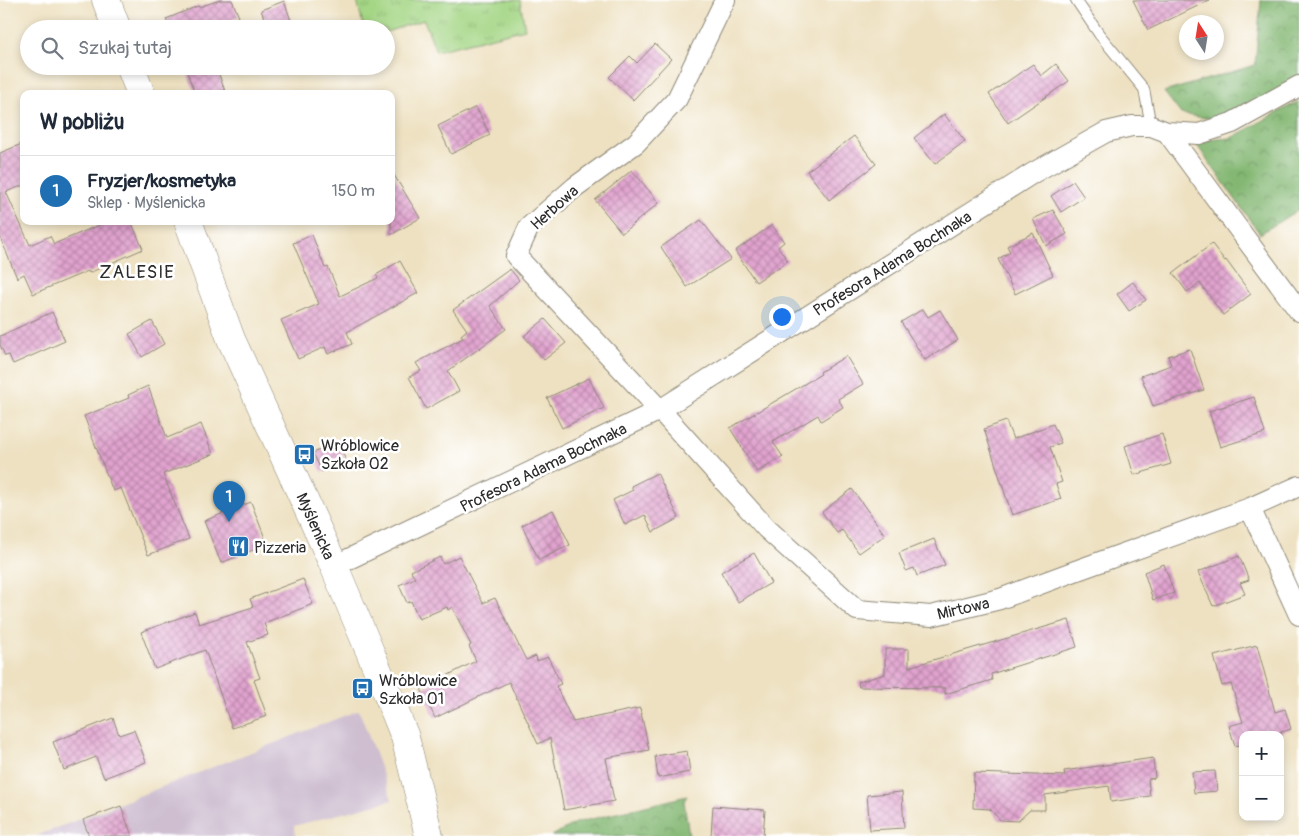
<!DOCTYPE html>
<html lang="pl">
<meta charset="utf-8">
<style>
:root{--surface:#fff;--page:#f6f6f7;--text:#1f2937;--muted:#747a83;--line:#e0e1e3;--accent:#1f6fb2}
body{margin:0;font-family:Pangolin,sans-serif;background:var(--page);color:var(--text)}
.controls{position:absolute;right:15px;bottom:15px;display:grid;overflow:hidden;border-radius:10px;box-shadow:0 2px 8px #0003}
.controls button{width:45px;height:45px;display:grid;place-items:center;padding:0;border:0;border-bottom:1px solid var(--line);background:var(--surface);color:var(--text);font:25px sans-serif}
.compass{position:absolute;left:1179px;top:15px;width:45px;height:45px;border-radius:50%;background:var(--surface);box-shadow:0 2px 8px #0003;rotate:348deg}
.you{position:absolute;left:781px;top:316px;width:18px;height:18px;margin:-12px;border:4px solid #fff;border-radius:50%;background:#1a73e8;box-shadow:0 0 0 8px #1a73e833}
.badge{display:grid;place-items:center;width:32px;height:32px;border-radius:50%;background:var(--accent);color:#fff;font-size:16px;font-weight:700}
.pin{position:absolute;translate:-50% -41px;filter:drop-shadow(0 1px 2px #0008)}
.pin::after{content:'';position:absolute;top:26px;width:18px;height:15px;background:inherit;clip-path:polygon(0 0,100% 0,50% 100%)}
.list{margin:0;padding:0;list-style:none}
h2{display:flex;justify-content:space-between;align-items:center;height:65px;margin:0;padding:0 20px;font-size:21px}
h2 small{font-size:16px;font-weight:400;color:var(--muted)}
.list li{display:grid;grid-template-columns:32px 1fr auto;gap:15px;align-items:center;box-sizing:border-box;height:70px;padding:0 20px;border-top:1px solid var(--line)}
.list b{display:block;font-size:19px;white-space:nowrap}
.list p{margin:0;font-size:16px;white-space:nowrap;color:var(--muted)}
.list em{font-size:16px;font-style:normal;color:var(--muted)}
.icon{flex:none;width:28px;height:28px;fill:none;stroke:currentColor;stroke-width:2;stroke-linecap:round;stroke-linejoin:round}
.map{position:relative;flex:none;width:1299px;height:836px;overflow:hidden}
.search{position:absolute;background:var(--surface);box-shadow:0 2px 8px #0003;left:20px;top:20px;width:375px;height:55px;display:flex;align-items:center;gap:12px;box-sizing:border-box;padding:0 18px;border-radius:28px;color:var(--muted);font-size:19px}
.panel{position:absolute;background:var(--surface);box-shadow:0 2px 8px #0003;left:20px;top:90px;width:375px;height:135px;border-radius:10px}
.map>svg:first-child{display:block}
.industrial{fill:#cebed0}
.grass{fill:url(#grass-tufts);stroke:#688058}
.forest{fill:url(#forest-crowns);stroke:#57714e}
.building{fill:url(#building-cross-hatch)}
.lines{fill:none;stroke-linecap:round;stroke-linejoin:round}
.lane-casing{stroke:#8c8676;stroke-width:12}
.street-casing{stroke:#8c8676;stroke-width:22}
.secondary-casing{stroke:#8c8676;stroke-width:29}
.lane{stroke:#fff;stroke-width:10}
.street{stroke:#fff;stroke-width:20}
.secondary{stroke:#fff;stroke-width:28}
.labels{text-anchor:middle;stroke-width:5;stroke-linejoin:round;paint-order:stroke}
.street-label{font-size:16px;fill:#2b2b2b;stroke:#fff}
.poi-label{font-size:16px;fill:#2b2b2b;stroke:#fff;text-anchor:start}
.neighbourhood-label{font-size:18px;letter-spacing:1px;fill:#2b2b2b;stroke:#fff}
</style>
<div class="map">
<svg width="1299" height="836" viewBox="0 0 1299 836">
<defs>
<pattern id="grass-tufts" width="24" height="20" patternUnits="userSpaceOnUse" patternTransform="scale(1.25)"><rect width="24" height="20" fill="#a4d685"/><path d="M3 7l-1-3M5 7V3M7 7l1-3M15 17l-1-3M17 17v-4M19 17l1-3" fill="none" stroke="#8db873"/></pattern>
<pattern id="forest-crowns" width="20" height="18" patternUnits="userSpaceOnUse" patternTransform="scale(1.25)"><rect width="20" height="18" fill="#83b772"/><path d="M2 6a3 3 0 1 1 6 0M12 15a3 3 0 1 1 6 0" fill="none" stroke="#6b955e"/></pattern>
<pattern id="building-cross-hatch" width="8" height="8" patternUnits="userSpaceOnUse" patternTransform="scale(1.25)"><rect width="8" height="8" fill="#e1a3cf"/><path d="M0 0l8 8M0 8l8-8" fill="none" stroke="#b785a8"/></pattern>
</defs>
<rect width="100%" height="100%" fill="#fff"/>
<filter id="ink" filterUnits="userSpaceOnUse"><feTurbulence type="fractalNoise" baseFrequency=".02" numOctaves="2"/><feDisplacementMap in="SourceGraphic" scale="10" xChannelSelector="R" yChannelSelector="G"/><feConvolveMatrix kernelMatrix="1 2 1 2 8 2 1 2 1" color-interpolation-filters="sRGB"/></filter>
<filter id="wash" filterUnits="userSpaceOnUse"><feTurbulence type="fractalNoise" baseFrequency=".0096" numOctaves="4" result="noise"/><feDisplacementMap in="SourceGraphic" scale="20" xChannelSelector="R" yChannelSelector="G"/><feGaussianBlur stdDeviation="1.12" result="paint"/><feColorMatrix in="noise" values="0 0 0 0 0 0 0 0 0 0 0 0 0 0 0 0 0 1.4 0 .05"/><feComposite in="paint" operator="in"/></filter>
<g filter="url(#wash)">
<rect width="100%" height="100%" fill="#eee1c1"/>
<!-- industrial -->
<path class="industrial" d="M359 710 392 800 294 826 295 836H36Z"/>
<!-- grass -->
<path class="grass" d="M357 0H520L525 29 436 51 424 20 386 32V29H364Z"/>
<!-- forest -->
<path class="forest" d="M1261 0H1299V80L1249 107 1211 119 1181 114 1164 92 1255 65Z
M1299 101V209L1260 234 1194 141 1231 138Z
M687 796 684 801 689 836H552L575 823Z"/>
<g id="blocks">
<!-- building -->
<path class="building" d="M220 0H232L239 17 208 29H170L166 19 198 6 199 7Z
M1133 0H1210L1148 30Z
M284 1 294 29H268L261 10Z
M655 44 671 59 633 100 609 77 630 56 637 63Z
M1033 64 1041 76 1056 64 1069 81 1008 123 989 94Z
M185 66H216L226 94H195Z
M476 107 490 135 451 154 438 126Z
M944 114 965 141 935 164 914 138Z
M854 136 876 164 829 200 807 171Z
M24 143V185L6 192 30 245 50 236 54 244 109 221H131L143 249 89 273 88 271 33 294 24 274 17 278 0 237V153Z
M391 170 420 218 391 235Z
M632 170 659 203 622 233 595 200Z
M1073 181 1084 197 1061 212 1051 196Z
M1053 210 1067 234 1046 246 1033 219Z
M701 220 731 259 687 287 661 247Z
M772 225 784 242 778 247 788 261 756 282 735 251Z
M1033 233 1053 275 1015 294 998 259 1010 252 1007 246Z
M312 235 325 268 328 267 340 296 378 278 376 275 400 261 418 293 347 332 352 344 328 354 325 347 298 359 281 320 319 304 293 243Z
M1212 244 1225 261 1226 260 1251 294 1223 315 1200 283 1187 292 1173 273Z
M510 269 519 280 490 306 506 329 448 371 459 391 426 409 409 377 421 371 416 363 463 338 461 335 467 330 453 310Z
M1133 282 1146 300 1129 311 1117 294Z
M923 309 928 317 940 310 958 340 925 360 901 322Z
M52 312 65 341 13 364 9 355 5 356 0 345V336Z
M545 319 566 343 544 360 524 336Z
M152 321 164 344 142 357 129 334Z
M1190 349 1204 390 1153 406 1141 376 1171 365 1168 356Z
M846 356 863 384 838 399 843 407 821 421 818 415 773 442 783 457 757 472 730 428 821 374 820 372Z
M589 378 604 408 562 428 547 398Z
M148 386 167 438 201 424 213 454 163 474 189 539 148 555 121 488 113 491 84 416 129 398 128 395Z
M1254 397 1265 433 1220 447 1209 411Z
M1006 421 1013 439 1053 424 1061 443 1050 447 1062 482 1056 484 1061 499 1012 515 984 429Z
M1162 434 1171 464 1134 475 1125 446Z
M338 442 346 461 322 472 313 453Z
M657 473 679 518 653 532 645 515 625 525 613 500 633 490 631 486Z
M852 489 885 535 859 553 842 530 837 533 822 512Z
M251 502 266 541 257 545 258 548 221 563 204 521Z
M553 510 570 545 539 560 522 525Z
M934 539 945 565 917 576 914 568 906 571 899 553Z
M754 553 771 583 738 602 721 572Z
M459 556 483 603 495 598 526 660 536 656 537 661 548 657 561 684 556 686 573 722 640 708 649 750 606 758 614 801 564 810 550 738 538 744 509 682 435 718 421 689 476 661 469 646 471 645 452 607 448 610 447 607 419 619 411 601 407 603 399 585 415 578 411 571 440 557 443 564Z
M1239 556 1249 580 1240 583 1245 594 1213 606 1198 572Z
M1164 564 1174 593 1153 600 1144 572Z
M303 579 313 604 264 623 268 635 247 642 260 678 254 680 267 716 232 728 205 650 155 669 141 632 195 612 199 624 253 607 250 599Z
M1069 620 1077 647 991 674 992 680 945 694V688L859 687 858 682 885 674V649H909V667Z
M1257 645 1275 712 1285 709 1291 729 1273 735H1243V744L1235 746 1229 726 1243 722 1231 684 1222 686 1214 656Z
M113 718 119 735 134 730 146 762 104 778 96 757 64 770 53 742Z
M687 751 690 772 658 778 655 756Z
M1153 758 1155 778 1148 779 1150 796 1111 802 1109 786 1045 795V810H1030L1018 821 1000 820 990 809 973 808 974 773 1065 776 1064 771Z
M1215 771 1217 791 1194 793 1192 772Z
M902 792 904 828 870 830 867 795Z
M121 806 132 836H89L83 820Z
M713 806 765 810 763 836H711Z"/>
</g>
</g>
<g filter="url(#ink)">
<use href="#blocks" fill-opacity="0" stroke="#8c8676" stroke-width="1"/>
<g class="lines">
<defs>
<path id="lane" d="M1076 0 1099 34 1144 89 1151 126"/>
<path id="street" d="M725 0 677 99 636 143 575 187 529 227 516 256 660 410 766 528 857 610 931 616 1000 599 1075 571 1250 508 1299 486
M1167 132 1299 311
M1250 508 1299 615
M334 566 660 410 1033 173 1106 132 1132 126H1151L1167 132 1199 134 1232 123 1299 86"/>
<path id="secondary" d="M106 0 117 29
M130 66 141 94
M188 221 231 339 334 566 384 685 405 737 429 836"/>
</defs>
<!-- lane casing -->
<use href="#lane" class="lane-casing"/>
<!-- street casing -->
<use href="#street" class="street-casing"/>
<!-- secondary casing -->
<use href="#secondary" class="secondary-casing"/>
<!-- lane -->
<use href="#lane" class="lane"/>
<!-- street -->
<use href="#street" class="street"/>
<!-- secondary -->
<use href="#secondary" class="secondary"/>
</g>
</g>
<!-- icons -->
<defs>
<symbol id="bus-square" viewBox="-11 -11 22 22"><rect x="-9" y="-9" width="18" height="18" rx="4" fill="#1f6fb2" stroke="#fff"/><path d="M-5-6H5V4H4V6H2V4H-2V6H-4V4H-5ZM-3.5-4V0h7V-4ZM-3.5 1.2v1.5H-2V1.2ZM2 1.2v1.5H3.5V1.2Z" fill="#fff"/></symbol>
<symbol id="restaurant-square" viewBox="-11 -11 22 22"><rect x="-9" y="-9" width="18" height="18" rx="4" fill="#1f6fb2" stroke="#fff"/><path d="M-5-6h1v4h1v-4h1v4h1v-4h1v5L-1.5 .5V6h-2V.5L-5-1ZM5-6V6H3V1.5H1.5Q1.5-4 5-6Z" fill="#fff"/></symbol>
</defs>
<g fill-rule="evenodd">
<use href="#bus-square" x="292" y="442" width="25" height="25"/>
<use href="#restaurant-square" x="226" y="534" width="25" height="25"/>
<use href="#bus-square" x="350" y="676" width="25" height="25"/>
</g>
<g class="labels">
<!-- street labels -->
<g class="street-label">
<text transform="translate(554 207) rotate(-42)" y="6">Herbowa</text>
<text transform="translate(892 263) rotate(-32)" y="6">Profesora Adama Bochnaka</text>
<text transform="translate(543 467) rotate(-26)" y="6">Profesora Adama Bochnaka</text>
<text transform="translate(316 526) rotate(66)" y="6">Myślenicka</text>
<text transform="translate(963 608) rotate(-13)" y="6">Mirtowa</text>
</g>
<!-- poi labels -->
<g class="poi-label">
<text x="321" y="451">Wróblowice<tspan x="321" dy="18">Szkoła 02</tspan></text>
<text x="254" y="553">Pizzeria</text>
<text x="379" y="686">Wróblowice<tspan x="379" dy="18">Szkoła 01</tspan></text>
</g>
<!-- neighbourhood labels -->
<g class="neighbourhood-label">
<text x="137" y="278">ZALESIE</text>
</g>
</g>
</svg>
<div class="controls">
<button>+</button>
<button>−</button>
</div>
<svg class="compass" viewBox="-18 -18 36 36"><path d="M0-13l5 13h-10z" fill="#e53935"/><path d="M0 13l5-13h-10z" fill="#747a83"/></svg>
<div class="you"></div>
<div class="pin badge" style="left:229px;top:522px">1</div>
<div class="search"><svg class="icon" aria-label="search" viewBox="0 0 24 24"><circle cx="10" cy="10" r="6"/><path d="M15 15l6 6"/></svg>Szukaj tutaj</div>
<section class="panel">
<h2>W pobliżu<small></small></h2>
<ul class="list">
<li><span class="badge">1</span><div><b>Fryzjer/kosmetyka</b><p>Sklep · Myślenicka</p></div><em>150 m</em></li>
</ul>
</section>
</div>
